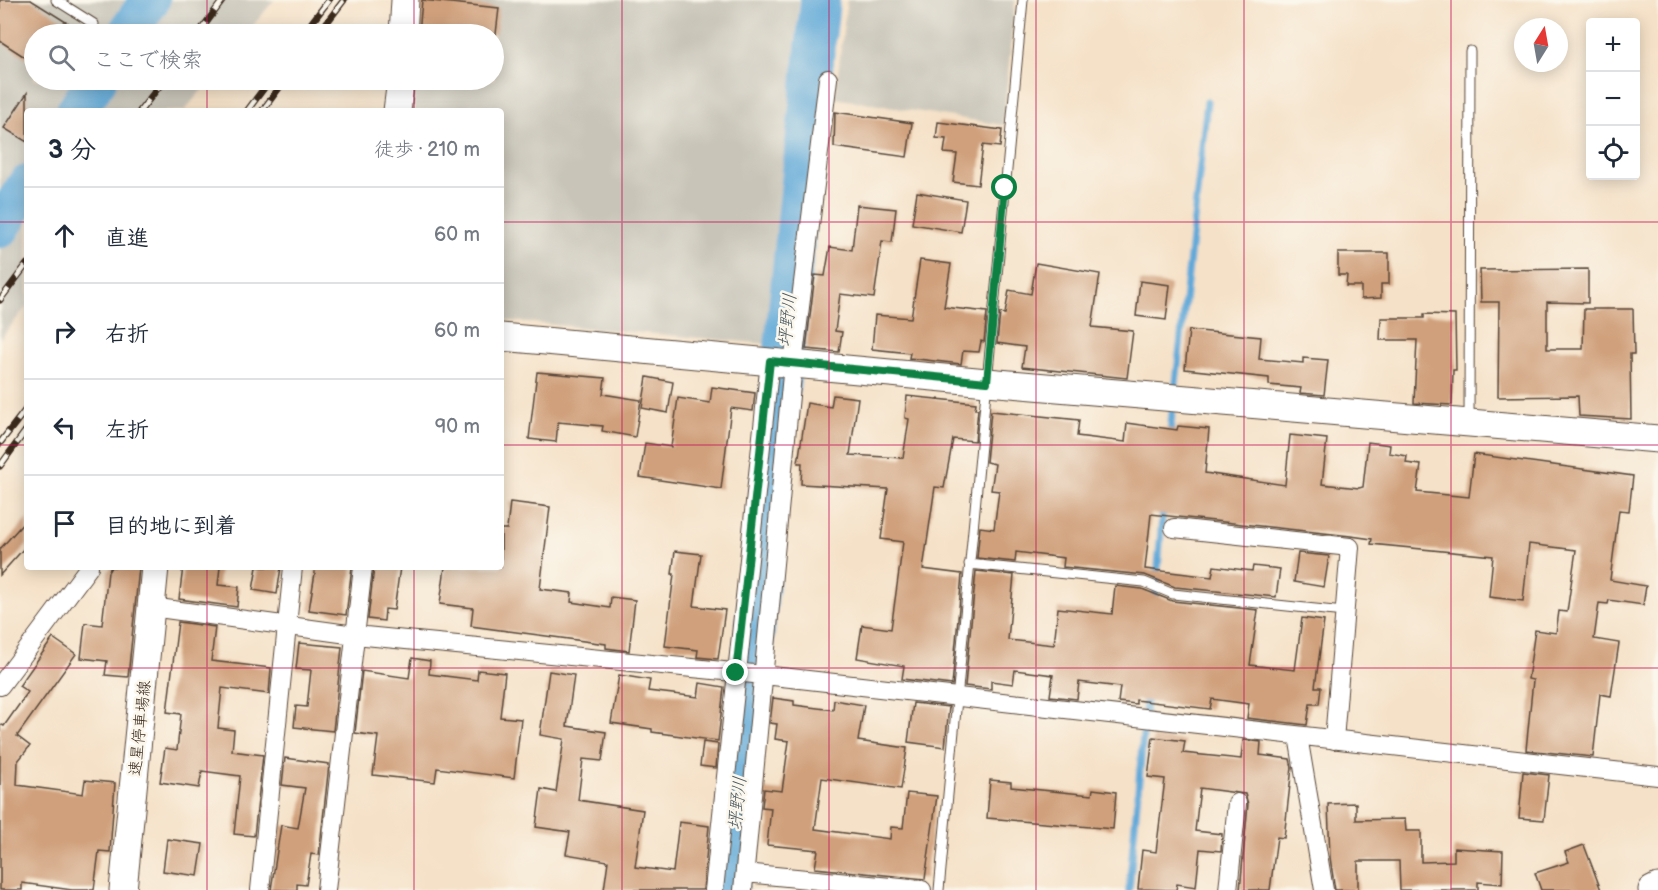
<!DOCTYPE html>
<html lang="ja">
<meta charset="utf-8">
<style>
:root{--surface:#fff;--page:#f6f6f7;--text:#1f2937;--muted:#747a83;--line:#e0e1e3}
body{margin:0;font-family:"Balsamiq Sans","Klee One",sans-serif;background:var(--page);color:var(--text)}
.controls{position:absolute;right:18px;top:18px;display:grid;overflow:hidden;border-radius:6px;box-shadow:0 3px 15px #0003}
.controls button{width:54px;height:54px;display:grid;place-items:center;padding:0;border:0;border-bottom:2px solid var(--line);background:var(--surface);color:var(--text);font:30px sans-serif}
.compass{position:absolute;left:1514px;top:18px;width:54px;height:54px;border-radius:50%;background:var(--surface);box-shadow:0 3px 15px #0003;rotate:11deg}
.stop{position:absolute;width:18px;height:18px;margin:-14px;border:4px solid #0b8043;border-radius:50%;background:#fff}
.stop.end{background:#0b8043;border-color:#fff;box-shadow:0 2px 6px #0008}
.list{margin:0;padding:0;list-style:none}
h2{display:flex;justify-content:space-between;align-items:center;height:78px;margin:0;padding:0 24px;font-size:26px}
h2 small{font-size:20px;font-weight:400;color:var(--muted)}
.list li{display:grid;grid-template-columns:39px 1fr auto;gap:18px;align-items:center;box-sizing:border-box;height:96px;padding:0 24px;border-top:2px solid var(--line)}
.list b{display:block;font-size:22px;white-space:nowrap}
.list em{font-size:20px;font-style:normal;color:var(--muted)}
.icon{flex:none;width:33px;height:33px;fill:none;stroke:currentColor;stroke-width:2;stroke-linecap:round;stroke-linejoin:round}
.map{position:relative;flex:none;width:1658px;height:890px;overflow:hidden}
.search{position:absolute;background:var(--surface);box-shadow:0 3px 15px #0003;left:24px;top:24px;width:480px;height:66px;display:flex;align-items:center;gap:15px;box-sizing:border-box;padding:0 21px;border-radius:33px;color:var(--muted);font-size:22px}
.panel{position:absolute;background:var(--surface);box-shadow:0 3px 15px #0003;left:24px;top:108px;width:480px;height:462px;border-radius:6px}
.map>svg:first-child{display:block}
.industrial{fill:#c8c4b8}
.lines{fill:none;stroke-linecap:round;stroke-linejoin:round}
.stream{stroke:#61a9d8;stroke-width:7}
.river{stroke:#61a9d8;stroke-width:40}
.building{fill:#d0a07c}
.lane-casing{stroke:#574537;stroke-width:11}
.street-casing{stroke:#574537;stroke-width:20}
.secondary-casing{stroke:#574537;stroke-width:29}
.lane{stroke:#fff;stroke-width:9}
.street{stroke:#fff;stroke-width:18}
.secondary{stroke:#fff;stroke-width:27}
.rail-casing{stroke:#3b2a1e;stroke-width:7}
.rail{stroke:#fbf7ec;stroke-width:4.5;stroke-dasharray:14;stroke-linecap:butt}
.route{stroke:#0b8043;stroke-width:8}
.grid{fill:none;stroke:#c2185b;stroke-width:1.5;stroke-opacity:0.55}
.labels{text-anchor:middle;stroke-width:5;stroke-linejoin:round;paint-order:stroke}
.street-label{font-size:16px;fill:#3b2a1e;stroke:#fbf7ec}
.water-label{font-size:18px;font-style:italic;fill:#48565f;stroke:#fbf7ec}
</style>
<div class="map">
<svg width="1658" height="890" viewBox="0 0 1658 890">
<rect width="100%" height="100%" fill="#fbf7ec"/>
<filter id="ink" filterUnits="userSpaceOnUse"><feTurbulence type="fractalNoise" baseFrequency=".0167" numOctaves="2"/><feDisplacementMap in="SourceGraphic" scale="12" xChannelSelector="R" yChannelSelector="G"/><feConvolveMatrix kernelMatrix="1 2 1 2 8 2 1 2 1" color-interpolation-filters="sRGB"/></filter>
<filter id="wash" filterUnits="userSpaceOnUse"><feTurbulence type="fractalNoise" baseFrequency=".008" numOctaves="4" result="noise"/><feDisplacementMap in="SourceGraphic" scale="24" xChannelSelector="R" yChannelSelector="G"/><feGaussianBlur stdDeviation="1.35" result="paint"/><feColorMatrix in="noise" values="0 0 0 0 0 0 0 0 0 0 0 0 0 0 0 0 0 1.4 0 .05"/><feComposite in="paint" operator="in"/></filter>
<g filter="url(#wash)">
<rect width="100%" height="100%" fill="#f5e1c7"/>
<!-- industrial -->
<path class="industrial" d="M0 0H274L246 34H34V80H210L184 111H27V306L0 339Z
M424 0H799L767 344 501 320V111H413L416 80H494V34H420Z
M847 0H1015L1003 125 835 98Z"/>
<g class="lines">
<!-- stream -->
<path class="stream" d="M1175 392 1207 102
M1170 436 1173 403
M1155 604 1163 507
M1129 890 1147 692"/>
<!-- river -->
<path class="river" d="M127 34 150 0
M76 111 97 80
M0 228 27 185
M728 890 820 0"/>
</g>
<g id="blocks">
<!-- building -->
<path class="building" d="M0 0H31L85 34H34V63L0 41Z
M422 0 499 8 496 34H419Z
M27 93V142L4 128Z
M835 112 912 123 907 157 834 147Z
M938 122 1002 130 1000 147 983 145 978 185 953 182 957 154 944 153 946 139 936 138Z
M917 192 966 200 961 232 912 224Z
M857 205 896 209 892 242 882 241 874 298 840 294 835 331 842 332 839 352 806 349 815 275 825 276 830 247 852 250Z
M1338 253H1389V284H1381V298L1361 299V286H1346L1347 275H1338Z
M920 260 951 264 944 307 987 312 984 342 981 341 979 352 963 351 961 364 909 358 910 353 872 349 875 315 911 318Z
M1036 263 1100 274 1092 327 1133 331 1127 378 1022 367 1025 347 997 343 1000 313 1005 314 1009 290 1031 294Z
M1588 269V303L1547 302V349H1583L1584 309H1633L1634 354H1630L1631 419 1579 416 1578 396 1498 397 1499 302H1481L1480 270Z
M1140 281 1170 285 1166 320 1136 316Z
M1424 314 1455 315 1456 370H1453L1452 405 1414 403 1417 340H1380L1381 318H1424Z
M1189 330 1261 337 1259 359 1303 363V358L1328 360 1324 395 1300 393 1301 388 1269 385V378L1185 369Z
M537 372 605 378 603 394 641 400 635 437 602 431 603 426 558 422 556 442 529 439Z
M647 377 673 382 668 413 642 408Z
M712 387 755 393 753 411 731 408 721 489 640 477 645 443 671 447 678 398 710 403Z
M833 395 858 398 850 455 903 458 909 419 905 418 907 396 976 403 975 409H978L975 441 953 439 944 488 935 487 923 569 962 574 952 685 902 679 904 666 857 658 862 625 891 629 903 542 881 539 888 489 801 484 802 463H798L807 403 831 407Z
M991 411 1079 420 1077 436 1125 442 1127 423 1177 430 1178 426 1209 429 1205 473 1285 485 1290 435 1327 439 1322 484 1359 488 1363 487 1368 442 1390 445 1389 453 1407 456 1406 463 1421 465 1417 492 1469 497 1474 454 1633 476 1629 511 1619 510 1610 580 1646 586 1643 605 1609 600 1608 604 1599 603 1594 639 1619 643 1611 696 1600 694 1593 757 1526 750 1533 680 1528 679 1535 630 1556 633 1559 611 1567 612 1576 550 1529 544 1523 601 1489 597 1493 556 1371 544 1372 539 1351 536 1151 514 1145 569 1212 577 1214 566 1252 571 1253 566 1280 569 1276 597 1175 587 1145 575 1063 567 1064 558 1016 552 1015 562 977 558 980 527 994 529 999 491 991 490 995 464 986 462Z
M510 502 550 507 540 589 572 593 571 602 610 608 611 597 635 600 629 651 606 648V644L471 626 473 608 440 604 445 567H501V529H507Z
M27 519V545L0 575V549Z
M675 551 701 554 694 606 725 610 718 659 697 657 698 650 665 646 674 574H672Z
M1298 553 1329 556 1324 587 1294 582Z
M111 567H139L128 677 105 675 107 661 81 658 85 623 102 625 108 572Z
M183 567H220L218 585 239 587 237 607 179 599Z
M257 567H281L277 594 253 590Z
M316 567H352L346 615 309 610Z
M374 567H400L394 610 385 609 384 621 368 619Z
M976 571 1014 575 1008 640 1054 645 1058 608 1112 614 1115 586 1142 589 1172 601 1258 610 1250 665 1295 670 1302 618 1324 621 1315 687H1321L1319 704H1310L1307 725 1247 718 1249 704 1212 699 1210 709 1136 700V704L1118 702 1120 687 1079 682 1077 699 1050 696 1053 675 1015 670 1013 684 991 681V689L965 686Z
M178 622 215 627 211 661 271 668 269 694 222 688 218 728 234 730 232 751 263 755 254 836 234 834 240 776 202 771 199 788 160 782 165 748 177 750 181 714 167 712Z
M53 638 76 654 17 736 30 746 18 761 17 785 83 794 85 780 115 783 110 852 99 851 94 890H72L22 883V890H0V724L4 726 28 692 19 686Z
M299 643 342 647 333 731 294 727 296 706 307 707 311 670 296 669Z
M412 658 430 661 429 674 477 680 478 670 505 673 500 717 521 719 514 778 437 768 435 782 373 775 378 736 355 733 362 671 409 678Z
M549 671 574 675 567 726 606 732 602 761 583 759 578 800 643 810 635 867 673 872 679 822 709 826 703 890H604L608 861 566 854 570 832 536 827 541 789 556 792 564 739 540 735Z
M619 675 650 680 648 691 698 697 700 683 724 687 718 741 652 732V729L611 723Z
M773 698 794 701V705L833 710 834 700 864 705 858 741 907 748 901 789 822 778 815 829 890 839 891 827 903 828 907 793 937 796 925 879 815 868 818 850 767 845 771 808 762 807 764 789 782 791 789 741 775 739 777 724 770 723Z
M913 703 949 707 945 747 908 742Z
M1153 737 1185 741 1183 753 1241 759 1243 740 1261 742 1260 755 1290 759 1292 767 1284 838 1277 837 1270 890H1240L1248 804 1245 794 1200 788 1195 831 1222 834 1221 851 1200 849 1196 887 1177 884 1176 890 1138 889 1142 850 1156 852 1165 779 1148 777Z
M703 742 718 744 716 768 700 766Z
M285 758 329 764 319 855 311 854 306 885 297 884V890H271L281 825 298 828 305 788 282 785Z
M1523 772 1549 775 1544 820 1519 818Z
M990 780 1011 782V787L1092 795 1093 789 1116 792 1113 829 987 818Z
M1356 803V820L1405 819 1406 831H1421V862L1454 861V848L1503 851 1502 884 1478 882V890H1400L1399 861H1358V890H1335L1330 857 1328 804Z
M167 839 203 844 198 876 163 871Z
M1584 845 1601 890H1541L1535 873 1569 862 1565 852Z"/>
</g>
</g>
<g filter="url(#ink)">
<use href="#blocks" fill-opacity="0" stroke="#574537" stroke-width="1.5"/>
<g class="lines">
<defs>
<path id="lane" d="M56 0 94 24
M1469 421 1470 51
M969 564 1144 582 1173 594 1344 612
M939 890 1023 0"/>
<path id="street" d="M1174 528 1350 547 1334 740
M151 607 355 635 764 675 1658 776
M0 686 89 567
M1298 736 1324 890
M745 873 922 890
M260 890 293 567
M326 890 363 567
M714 890 770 361
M743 890 793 364 828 79
M1228 890 1237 803"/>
<path id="secondary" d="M403 34 405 0
M397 111 401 80
M501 337 987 382 1658 439
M123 890 155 567
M1652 890 1658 887"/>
</defs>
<!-- lane casing -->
<use href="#lane" class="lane-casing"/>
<!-- street casing -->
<use href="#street" class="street-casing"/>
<!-- secondary casing -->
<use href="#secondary" class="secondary-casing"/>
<!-- lane -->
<use href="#lane" class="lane"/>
<!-- street -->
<use href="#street" class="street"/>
<!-- secondary -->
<use href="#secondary" class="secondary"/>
<defs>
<path id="rail" d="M198 34 223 0
M303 34 329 0
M318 34 344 0
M140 111 164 80
M247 111 270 80
M262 111 285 80
M0 300 27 264
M0 443 27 408
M0 466 27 429"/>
</defs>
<!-- rail casing -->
<use href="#rail" class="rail-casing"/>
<!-- rail -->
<use href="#rail" class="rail"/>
</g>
</g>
<g class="lines" filter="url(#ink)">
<!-- route -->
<path class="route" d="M736 673 770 361 987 382 1005 188"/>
</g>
<!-- grid -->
<path class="grid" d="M207 0V34M414 0V34M622 0V890M829 0V890M1036 0V890M1244 0V890M1451 0V890M207 80V111M414 80V111M0 222H27M501 222H1658M0 445H27M501 445H1658M207 567V890M414 567V890M0 668H1658"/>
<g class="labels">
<!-- street labels -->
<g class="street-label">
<text transform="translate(139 728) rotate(-84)" y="6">速星停車場線</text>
</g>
<!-- water labels -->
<g class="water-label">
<text transform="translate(787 320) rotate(-84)" y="6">坪野川</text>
<text transform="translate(737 803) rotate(-84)" y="6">坪野川</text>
</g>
</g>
</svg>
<div class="controls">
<button>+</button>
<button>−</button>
<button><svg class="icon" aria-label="locate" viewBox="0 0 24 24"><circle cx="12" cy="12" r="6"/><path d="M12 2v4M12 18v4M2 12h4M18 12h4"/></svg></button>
</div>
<svg class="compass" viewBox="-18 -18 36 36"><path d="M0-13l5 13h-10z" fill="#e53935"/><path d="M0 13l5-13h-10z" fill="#747a83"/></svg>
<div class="stop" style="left:1005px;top:188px"></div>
<div class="stop end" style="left:736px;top:673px"></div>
<div class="search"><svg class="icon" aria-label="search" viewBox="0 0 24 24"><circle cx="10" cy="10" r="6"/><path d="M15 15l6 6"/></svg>ここで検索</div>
<section class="panel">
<h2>3 分<small>徒歩 · 210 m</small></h2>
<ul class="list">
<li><svg class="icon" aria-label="ahead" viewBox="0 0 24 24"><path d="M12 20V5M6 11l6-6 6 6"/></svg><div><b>直進</b></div><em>60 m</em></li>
<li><svg class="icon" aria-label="right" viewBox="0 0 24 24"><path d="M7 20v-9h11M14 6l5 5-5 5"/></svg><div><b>右折</b></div><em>60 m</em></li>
<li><svg class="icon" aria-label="left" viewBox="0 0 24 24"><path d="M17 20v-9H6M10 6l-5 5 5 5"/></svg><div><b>左折</b></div><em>90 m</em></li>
<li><svg class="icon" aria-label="arrive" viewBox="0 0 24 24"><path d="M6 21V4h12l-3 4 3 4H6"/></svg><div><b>目的地に到着</b></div></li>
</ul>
</section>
</div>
